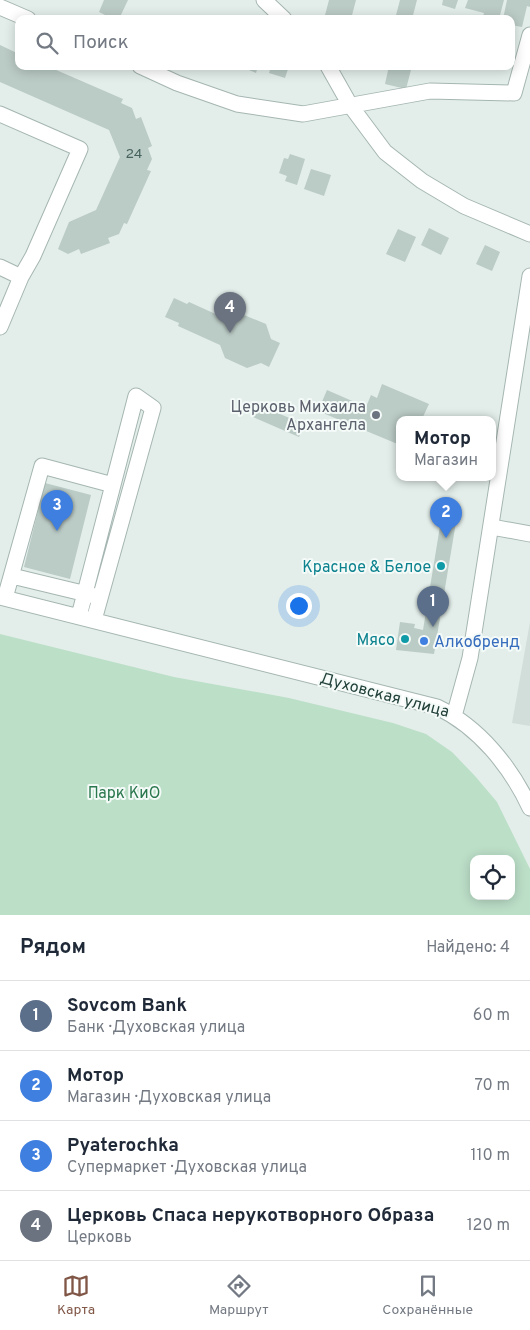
<!DOCTYPE html>
<html lang="ru">
<meta charset="utf-8">
<style>
:root{--surface:#fff;--page:#f6f6f7;--text:#1f2937;--muted:#747a83;--line:#e0e1e3;--accent:#805646}
body{margin:0;font-family:Overpass,sans-serif;background:var(--page);color:var(--text)}
.controls{position:absolute;right:15px;bottom:15px;display:grid;overflow:hidden;border-radius:10px;box-shadow:0 2px 12px #0003}
.controls button{width:45px;height:45px;display:grid;place-items:center;padding:0;border:0;border-bottom:1px solid var(--line);background:var(--surface);color:var(--text);font:25px sans-serif}
.you{position:absolute;left:298px;top:605px;width:18px;height:18px;margin:-12px;border:4px solid #fff;border-radius:50%;background:#1a73e8;box-shadow:0 0 0 8px #1a73e833}
.badge{display:grid;place-items:center;width:32px;height:32px;border-radius:50%;background:var(--accent);color:#fff;font-size:16px;font-weight:700}
.pin{position:absolute;translate:-50% -41px;filter:drop-shadow(0 1px 2px #0008)}
.pin::after{content:'';position:absolute;top:26px;width:18px;height:15px;background:inherit;clip-path:polygon(0 0,100% 0,50% 100%)}
.popup{position:absolute;left:396px;top:416px;width:100px;height:65px;box-sizing:border-box;display:grid;place-content:center;border-radius:10px;background:var(--surface);filter:drop-shadow(0 1px 4px #0005);font-size:16px;white-space:nowrap;color:var(--muted)}
.popup b{font-size:19px;color:var(--text)}
.popup::after{content:'';position:absolute;left:50%;top:100%;margin-left:-10px;border:10px solid transparent;border-top-color:var(--surface)}
.list{margin:0;padding:0;list-style:none}
h2{display:flex;justify-content:space-between;align-items:center;height:65px;margin:0;padding:0 20px;font-size:21px}
h2 small{font-size:16px;font-weight:400;color:var(--muted)}
.list li{display:grid;grid-template-columns:32px 1fr auto;gap:15px;align-items:center;box-sizing:border-box;height:70px;padding:0 20px;border-top:1px solid var(--line)}
.list b{display:block;font-size:19px;white-space:nowrap}
.list p{margin:0;font-size:16px;white-space:nowrap;color:var(--muted)}
.list em{font-size:16px;font-style:normal;color:var(--muted)}
.icon{flex:none;width:28px;height:28px;fill:none;stroke:currentColor;stroke-width:2;stroke-linecap:round;stroke-linejoin:round}
.map{position:relative;flex:none;width:530px;height:915px;overflow:hidden}
.search{position:absolute;background:var(--surface);box-shadow:0 2px 12px #0003;left:15px;right:15px;top:15px;height:55px;display:flex;align-items:center;gap:12px;box-sizing:border-box;padding:0 18px;border-radius:10px;color:var(--muted);font-size:19px}
.sheet{height:345px;background:var(--surface)}
nav{display:flex;justify-content:space-around;align-items:center;box-sizing:border-box;height:70px;border-top:1px solid var(--line);background:var(--surface);font-size:14px;color:var(--muted)}
nav a{display:grid;justify-items:center;gap:2px}
nav .on{color:var(--accent)}
.map>svg:first-child{display:block}
.built{fill:#d1ded9}
.green{fill:#bcdfc8;fill-rule:evenodd}
.building{fill:#bbcbc6}
.lines{fill:none;stroke-linecap:round;stroke-linejoin:round}
.minor-casing{stroke:#a5b6b2;stroke-width:17}
.minor{stroke:#fff;stroke-width:15}
.worship-dot{fill:#6b7280;stroke:#f4faf7;stroke-width:2}
.culture-dot{fill:#0f9aa8;stroke:#f4faf7;stroke-width:2}
.shop-dot{fill:#3f7fe0;stroke:#f4faf7;stroke-width:2}
.labels{text-anchor:middle;stroke-width:4;stroke-linejoin:round;paint-order:stroke}
.number-label{font-size:14px;fill:#48635d}
.worship-label{font-size:16px;fill:#5b616d;stroke:#f4faf7;text-anchor:end}
.culture-label{font-size:16px;fill:#0d838f;stroke:#f4faf7;text-anchor:end}
.shop-label{font-size:16px;fill:#366cbe;stroke:#f4faf7;text-anchor:start}
.street-label{font-size:16px;fill:#22403a;stroke:#f4faf7}
.park-label{font-size:16px;fill:#2b784f;stroke:#f4faf7}
</style>
<div class="map">
<svg width="530" height="915" viewBox="0 0 530 915">
<rect width="100%" height="100%" fill="#e3eeea"/>
<!-- built -->
<path class="built" d="M530 622V726L512 723Z"/>
<!-- green -->
<path class="green" d="M0 634 174 677 289 698 393 723 426 734 452 752 475 776 497 802 530 869V915H0ZM474 859H511V896H474Z"/>
<!-- building -->
<path class="building" d="M104 0H128L119 19H113L99 12Z
M329 0H356L351 19H324Z
M400 0H417L412 19H395Z
M443 0H458L455 9 442 5Z
M468 0H504L499 19H482L484 13 465 8Z
M507 0H530V7L527 6 522 27 511 25V19H503Z
M0 45 19 54V66H47L123 99 121 103 132 108 136 119 141 117 152 146 148 148 152 159 147 170 151 171 127 224 124 223 119 234 108 238 110 243 81 254 79 249 68 254 58 249 69 222 96 210 120 157 109 130 0 82Z
M240 66H258L256 73Z
M271 66H289L285 78 269 73Z
M389 66H412L406 89 385 84Z
M290 154 305 159 297 185 285 181 287 176 279 173 284 158 288 159Z
M311 169 331 175 324 196 304 189Z
M429 228 449 238 441 255 421 245Z
M398 229 416 237 405 262 386 254Z
M485 245 500 252 492 271 476 264Z
M174 298 187 304 189 302 231 321 244 315 266 324 271 339 280 343 269 367 261 363 247 368 225 358 220 345 178 326 179 323 165 317Z
M382 384 429 404 422 419H400V445L318 411 327 390 366 407 371 395 377 398Z
M258 405 304 424 299 437 253 417Z
M45 483 91 495 70 579 24 567Z
M442 514 457 516 434 654 396 650 400 622 415 624 414 628 423 630Z"/>
<g class="lines">
<defs>
<path id="minor" d="M264 0 284 19
M0 7 28 19
M140 66 177 83 237 104 303 114 430 91 514 93 530 35
M328 66 350 105 385 152 422 181 464 206 530 234
M0 114 80 149 33 256 21 277 0 267
M0 327 21 277
M492 527 530 534
M12 576 95 596
M0 597 437 707C479 727 511 767 530 808
M5 598 42 466 113 485
M79 616 136 396 153 408 94 620
M454 716 470 658 530 276"/>
</defs>
<!-- minor casing -->
<use href="#minor" class="minor-casing"/>
<!-- minor -->
<use href="#minor" class="minor"/>
</g>
<!-- markers -->
<circle class="worship-dot" cx="376" cy="415" r="5"/>
<g class="culture-dot">
<circle cx="441" cy="566" r="5"/>
<circle cx="405" cy="639" r="5"/>
</g>
<circle class="shop-dot" cx="424" cy="641" r="5"/>
<g class="labels">
<!-- number labels -->
<g class="number-label">
<text x="134" y="158">24</text>
</g>
<!-- worship labels -->
<g class="worship-label">
<text x="366" y="412">Церковь Михаила<tspan x="366" dy="18">Архангела</tspan></text>
</g>
<!-- culture labels -->
<g class="culture-label">
<text x="431" y="572">Красное &amp; Белое</text>
<text x="395" y="645">Мясо</text>
</g>
<!-- shop labels -->
<g class="shop-label">
<text x="434" y="647">Алкобренд</text>
</g>
<!-- street labels -->
<g class="street-label">
<text transform="translate(385 694) rotate(15)" y="6">Духовская улица</text>
</g>
<!-- park labels -->
<g class="park-label">
<text x="124" y="798">Парк КиО</text>
</g>
</g>
</svg>
<div class="controls">
<button><svg class="icon" aria-label="locate" viewBox="0 0 24 24"><circle cx="12" cy="12" r="6"/><path d="M12 2v4M12 18v4M2 12h4M18 12h4"/></svg></button>
</div>
<div class="you"></div>
<div class="pin badge" style="left:433px;top:627px;background:#5c6f8a">1</div>
<div class="pin badge" style="left:446px;top:538px;background:#3f7fe0">2</div>
<div class="popup"><b>Мотор</b>Магазин</div>
<div class="pin badge" style="left:57px;top:531px;background:#3f7fe0">3</div>
<div class="pin badge" style="left:230px;top:333px;background:#6b7280">4</div>
<div class="search"><svg class="icon" aria-label="search" viewBox="0 0 24 24"><circle cx="10" cy="10" r="6"/><path d="M15 15l6 6"/></svg>Поиск</div>
</div>
<section class="sheet">
<h2>Рядом<small>Найдено: 4</small></h2>
<ul class="list">
<li><span class="badge" style="background:#5c6f8a">1</span><div><b>Sovcom Bank</b><p>Банк · Духовская улица</p></div><em>60 m</em></li>
<li><span class="badge" style="background:#3f7fe0">2</span><div><b>Мотор</b><p>Магазин · Духовская улица</p></div><em>70 m</em></li>
<li><span class="badge" style="background:#3f7fe0">3</span><div><b>Pyaterochka</b><p>Супермаркет · Духовская улица</p></div><em>110 m</em></li>
<li><span class="badge" style="background:#6b7280">4</span><div><b>Церковь Спаса нерукотворного Образа</b><p>Церковь</p></div><em>120 m</em></li>
</ul>
</section>
<nav>
<a class="on"><svg class="icon" aria-label="map" viewBox="0 0 24 24"><path d="M3 6l6-2 6 2 6-2v14l-6 2-6-2-6 2zM9 4v14M15 6v14"/></svg>Карта</a>
<a><svg class="icon" aria-label="directions" viewBox="0 0 24 24"><path d="M12 3l9 9-9 9-9-9zM9 14v-3h6M13 9l2 2-2 2"/></svg>Маршрут</a>
<a><svg class="icon" aria-label="saved" viewBox="0 0 24 24"><path d="M7 4h10v16l-5-4-5 4z"/></svg>Сохранённые</a>
</nav>
